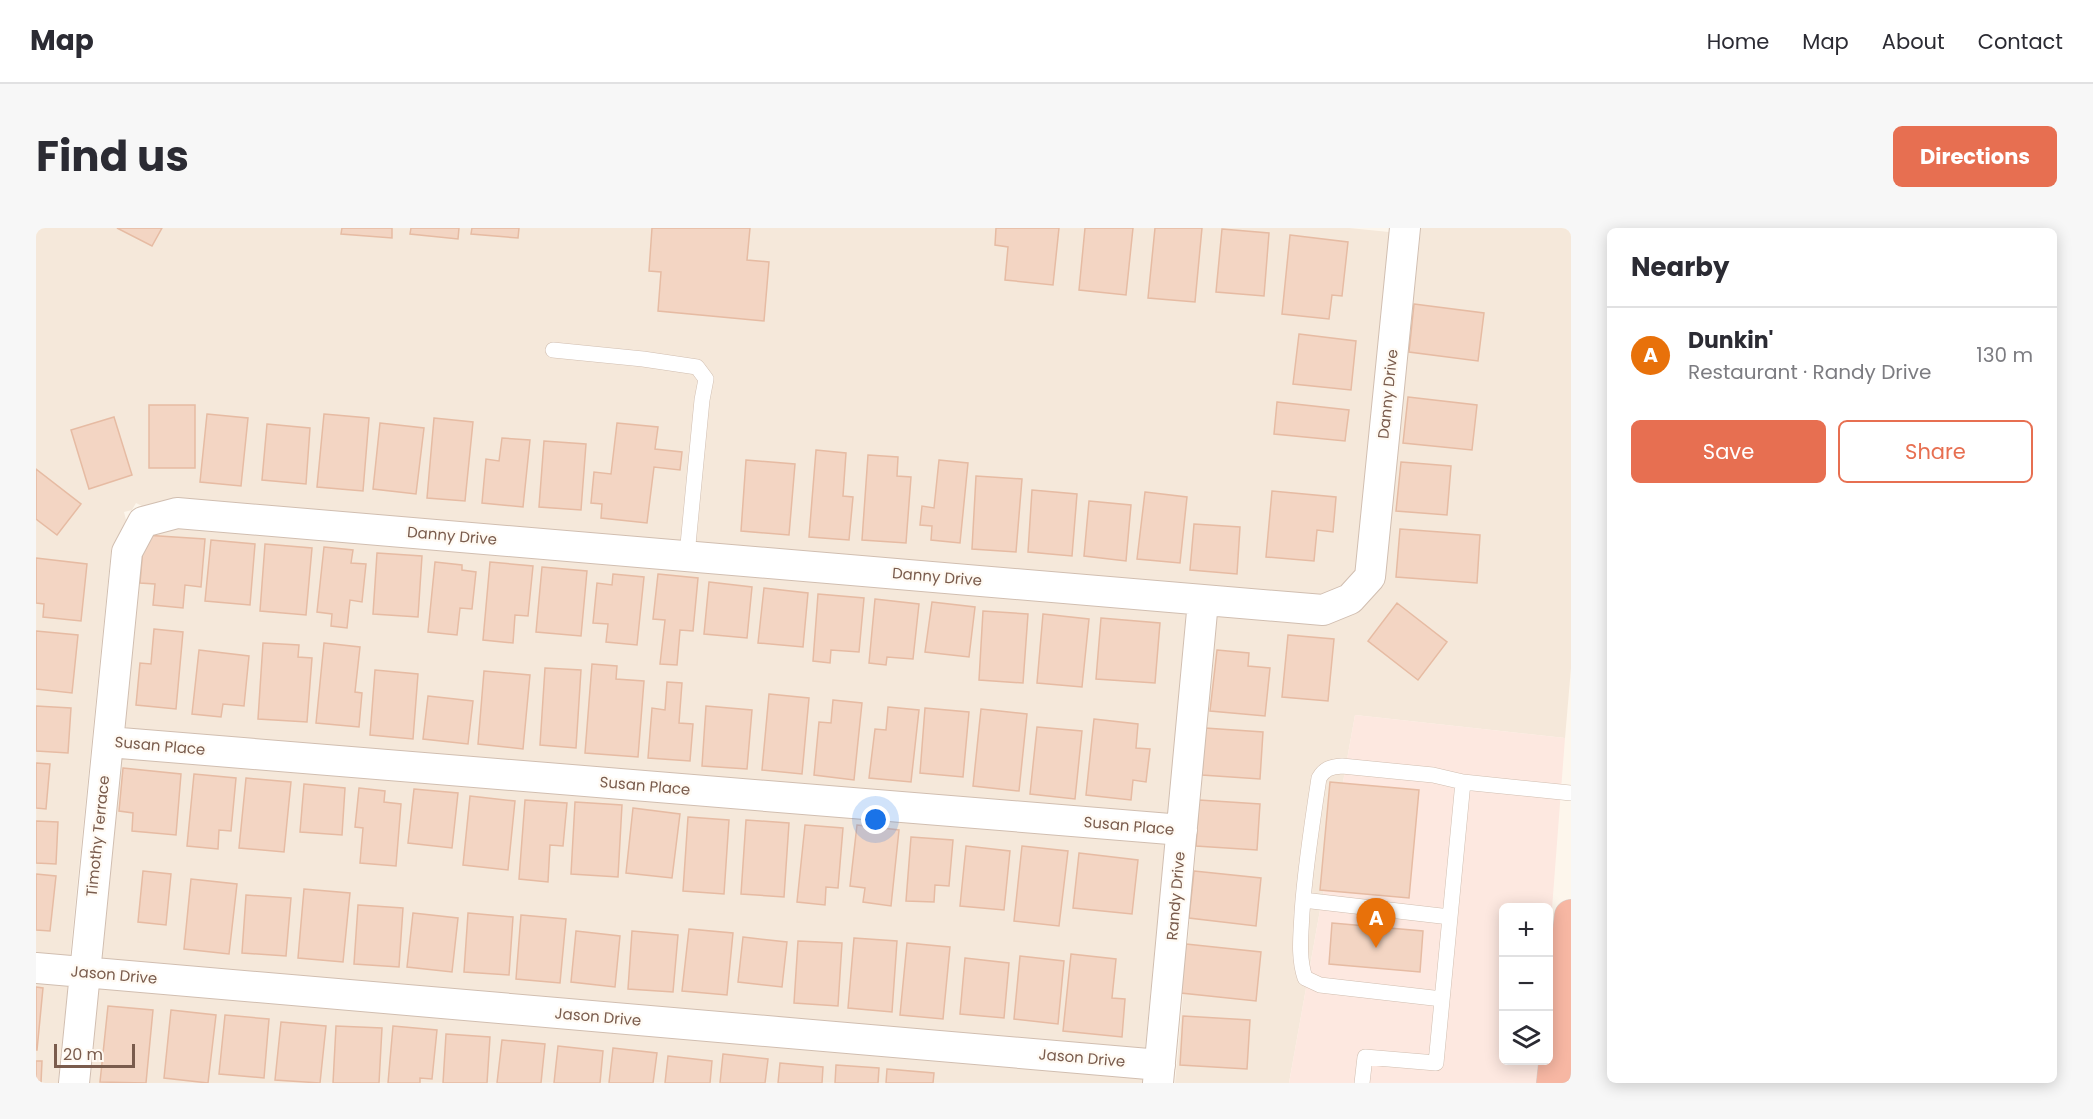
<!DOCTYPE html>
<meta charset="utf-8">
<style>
:root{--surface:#fff;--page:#f7f7f7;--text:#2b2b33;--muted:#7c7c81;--line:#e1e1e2;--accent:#e76f51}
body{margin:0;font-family:Poppins,sans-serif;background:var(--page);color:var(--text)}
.controls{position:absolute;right:18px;bottom:18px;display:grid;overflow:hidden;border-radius:9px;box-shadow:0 3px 15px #0003}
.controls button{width:54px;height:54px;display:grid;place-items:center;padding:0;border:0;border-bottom:2px solid var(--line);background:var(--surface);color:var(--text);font:30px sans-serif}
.scale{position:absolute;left:18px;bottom:15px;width:81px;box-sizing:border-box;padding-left:6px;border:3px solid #7a5c4d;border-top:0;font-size:16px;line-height:21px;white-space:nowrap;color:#7a5c4d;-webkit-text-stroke:4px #fffaf3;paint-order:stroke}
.you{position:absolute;left:840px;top:592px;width:21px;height:21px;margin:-15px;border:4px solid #fff;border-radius:50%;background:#1a73e8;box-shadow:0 0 0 9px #1a73e833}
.badge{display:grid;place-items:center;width:39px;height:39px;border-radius:50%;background:var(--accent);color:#fff;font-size:20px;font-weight:700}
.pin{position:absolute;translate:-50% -50px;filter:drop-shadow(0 2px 3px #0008)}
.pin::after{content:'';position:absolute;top:32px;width:21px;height:18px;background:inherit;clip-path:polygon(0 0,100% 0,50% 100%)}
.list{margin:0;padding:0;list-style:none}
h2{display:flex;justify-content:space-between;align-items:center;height:78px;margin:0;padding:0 24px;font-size:26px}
h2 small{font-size:20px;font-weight:400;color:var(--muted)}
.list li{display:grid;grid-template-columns:39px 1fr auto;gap:18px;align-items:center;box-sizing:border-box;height:96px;padding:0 24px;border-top:2px solid var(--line)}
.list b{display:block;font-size:22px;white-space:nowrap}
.list p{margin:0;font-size:20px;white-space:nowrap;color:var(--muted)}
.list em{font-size:20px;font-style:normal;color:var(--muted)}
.actions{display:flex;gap:12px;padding:18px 24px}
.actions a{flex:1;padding:14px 0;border:2px solid var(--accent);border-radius:9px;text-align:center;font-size:21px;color:var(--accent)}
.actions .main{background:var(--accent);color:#fff}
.icon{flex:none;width:33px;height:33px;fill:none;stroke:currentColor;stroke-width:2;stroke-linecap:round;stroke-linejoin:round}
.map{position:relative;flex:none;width:1535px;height:855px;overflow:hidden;border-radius:9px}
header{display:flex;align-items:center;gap:36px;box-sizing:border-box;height:84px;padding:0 30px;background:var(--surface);border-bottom:2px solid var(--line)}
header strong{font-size:28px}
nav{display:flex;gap:33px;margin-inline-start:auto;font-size:21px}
.intro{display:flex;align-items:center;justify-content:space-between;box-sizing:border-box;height:144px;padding:0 36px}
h1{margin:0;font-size:42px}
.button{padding:15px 27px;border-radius:9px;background:var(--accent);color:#fff;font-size:21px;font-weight:700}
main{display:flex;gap:36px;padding:0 36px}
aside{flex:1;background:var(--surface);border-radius:9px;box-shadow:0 3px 15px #0003}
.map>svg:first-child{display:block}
.residential{fill:#f5e8da}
.commercial{fill:#fde8e0}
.building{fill:#f3d5c3;stroke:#e6bba3;stroke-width:1.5}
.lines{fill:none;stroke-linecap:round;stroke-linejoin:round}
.lane-casing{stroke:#d1beb0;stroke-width:16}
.street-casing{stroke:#d1beb0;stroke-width:32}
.highway-casing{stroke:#dad1cd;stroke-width:34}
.lane{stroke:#fff;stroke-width:15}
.street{stroke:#fff;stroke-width:30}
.highway{stroke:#f7b7a3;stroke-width:33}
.labels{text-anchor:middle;stroke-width:4.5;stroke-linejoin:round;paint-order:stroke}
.street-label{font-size:15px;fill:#7a5c4d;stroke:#fffaf3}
</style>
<header>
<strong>Map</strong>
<nav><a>Home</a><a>Map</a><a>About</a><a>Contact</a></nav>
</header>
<div class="intro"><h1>Find us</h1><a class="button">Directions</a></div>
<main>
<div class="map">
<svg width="1535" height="855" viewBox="0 0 1535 855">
<rect width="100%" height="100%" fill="#fdf6ec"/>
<!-- residential -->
<path class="residential" d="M0 0H1313L1353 4 1319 343 1304 360 1284 368 108 279 100 275 96 282 88 284 90 292 75 323 34 729 0 726Z
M1385 0H1535V440L1529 510 1319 487 1253 855H1139L1181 388 1321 384 1346 357 1349 350Z
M143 299 1150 385 1132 587 89 501 106 328 118 305Z
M86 529 1129 615 1109 822 66 732Z
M0 754 32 757 22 855H0Z
M63 760 1107 850V855H54Z"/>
<!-- commercial -->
<path class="commercial" d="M1319 487 1529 510 1513 720 1512 680H1468V832L1503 833 1501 855H1253Z"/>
<!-- building -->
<path class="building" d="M81 0H126L116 18Z
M306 0H356V10L305 6Z
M375 0H423L422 11 374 6Z
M436 0H483L482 10 435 6Z
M616 0H714L711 32 733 34 728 93 622 83 625 44 613 43Z
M960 0H1023L1017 57 969 52 972 19 959 17Z
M1049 0H1097L1090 67 1043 62Z
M1119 0H1166L1159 74 1112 70Z
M1186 1 1233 5 1228 68 1180 64Z
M1254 7 1312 14 1306 68 1296 67 1293 91 1246 86Z
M1378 76 1448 85 1442 133 1373 124Z
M1263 106 1320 113 1315 162 1257 156Z
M1372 169 1441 177 1436 222 1367 215Z
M1241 174 1313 182 1309 213 1238 206Z
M113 177H159V240H113Z
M171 186 212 190 205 258 164 254Z
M288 186 333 190 327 263 281 259Z
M78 189 96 247 53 261 35 202Z
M398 190 437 194 429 273 391 270Z
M344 195 388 200 380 266 337 261Z
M581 195 622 199 619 221 646 224 644 242 618 239 611 295 565 290 566 276 555 275 558 244 575 246Z
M231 196 274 200 270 256 226 252Z
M466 210 494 212 487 279 446 275 450 231 463 233Z
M508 213 550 216 545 282 503 279Z
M780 222 810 225 807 268 817 269 813 312 773 309Z
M832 227 862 229 861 248 875 249 870 315 826 312Z
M710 232 759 236 753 307 705 303Z
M903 232 932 235 924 315 895 312 896 298 884 297 886 278 898 280Z
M1365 234 1415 238 1411 287 1360 283Z
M0 241 45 276 21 307 0 291Z
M940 248 986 251 980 324 936 321Z
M996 262 1041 266 1036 328 992 324Z
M1236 263 1300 269 1297 304 1281 302 1278 333 1230 329Z
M1109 264 1151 269 1144 335 1101 331Z
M1053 273 1095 277 1090 333 1048 328Z
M1158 296 1204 299 1201 346 1154 342Z
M1364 301 1444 307 1441 355 1360 349Z
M108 307 169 311 165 359 149 357 147 380 117 377 119 356 104 355Z
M175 312 219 316 214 377 169 373Z
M229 316 276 320 270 387 224 383Z
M288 319 317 322 315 335 330 336 326 374 314 372 311 400 295 398 296 386 281 384Z
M341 325 386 328 382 389 337 386Z
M0 330 51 336 45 393 7 389 8 376 0 375Z
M399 334 426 337V342L440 344 436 381 424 380 421 407 392 404Z
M454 334 497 338 492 388 479 387 477 415 447 412Z
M506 339 551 343 545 408 500 404Z
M577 346 608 349 601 417 570 414 572 396 557 395 561 355 576 357Z
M622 346 662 350 657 403 644 402 641 437 624 436 629 392 617 391Z
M673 354 716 359 711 410 668 406Z
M728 360 772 365 767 419 722 415Z
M782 366 828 370 823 424 795 422 794 435 777 433Z
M839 371 883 376 877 431 851 429 850 437 833 435Z
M896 374 939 379 933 429 889 424Z
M1361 375 1411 414 1382 452 1332 413Z
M947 383 992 386 987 455 943 452Z
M1007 386 1053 391 1046 459 1001 455Z
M1065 390 1124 395 1119 455 1060 451Z
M118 401 147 404 140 481 100 477 104 435 115 436Z
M0 403 42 407 36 465 0 461Z
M1252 407 1298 411 1292 473 1246 469Z
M227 415 263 417 262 429 276 430 271 494 222 491Z
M288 415 324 419 319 464 326 465 323 499 280 495Z
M163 422 213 428 208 478 187 476 185 489 156 486Z
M1181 422 1213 425 1212 438 1234 440 1229 488 1174 483Z
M556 436 581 438 580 451 608 453 602 529 549 525Z
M509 440 545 442 540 520 504 517Z
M339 442 382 446 377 511 334 507Z
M448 443 494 447 487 521 442 516Z
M631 454 646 455 643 495 657 496 654 533 612 530 616 480 629 482Z
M733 466 773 470 766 546 726 542Z
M392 468 437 473 432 516 387 511Z
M797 472 826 475 818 552 778 547 783 494 795 495Z
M0 478 35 480 32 525 0 523Z
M670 478 716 482 711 541 666 538Z
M852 479 883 482 875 554 833 550 839 501 850 502Z
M889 480 933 484 927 549 884 545Z
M945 481 991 486 983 563 937 558Z
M1058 491 1102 496 1100 520 1114 521 1110 554 1097 552 1095 572 1050 567Z
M1001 499 1046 503 1039 571 994 566Z
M1169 500 1227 504 1224 551 1166 547Z
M0 535 14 536 10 581 0 580Z
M87 540 145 546 140 607 96 603 97 585 83 583Z
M158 546 200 550 195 603 183 602 182 621 151 618Z
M210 550 255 554 248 624 203 620Z
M1294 554 1383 562 1373 670 1284 662Z
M268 556 309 560 306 607 264 604Z
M323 560 349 563 348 574 365 576 360 638 324 635 327 600 319 599Z
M378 561 422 565 416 620 372 615Z
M434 568 479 573 472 642 427 637Z
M489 572 531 575 527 618 514 617 512 654 483 651Z
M1163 572 1224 576 1221 622 1160 618Z
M539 574 586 577 582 649 535 646Z
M597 580 644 586 636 650 590 645Z
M652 589 693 592 688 666 647 663Z
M710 592 753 595 748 669 705 666Z
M0 593 22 594 20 636 0 635Z
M769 597 807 600 802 660 790 659 789 677 761 674Z
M821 597 863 602 855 678 827 674 829 660 814 658Z
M875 609 917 612 913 658 899 657 898 674 870 673Z
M930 618 974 623 968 682 924 678Z
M986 618 1032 623 1023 698 978 693Z
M1043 625 1102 632 1096 686 1037 680Z
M107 643 135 646 130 697 102 694Z
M1158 643 1225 650 1220 698 1153 690Z
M0 646 20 648 14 703 0 702Z
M155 651 201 656 193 726 148 721Z
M268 661 314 665 307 734 262 730Z
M210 667 255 670 250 728 206 725Z
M322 677 367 680 363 739 318 736Z
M377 685 422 690 416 744 371 739Z
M432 685 477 689 473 747 428 744Z
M485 687 530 691 524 755 480 751Z
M1296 695 1387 703 1384 744 1293 736Z
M653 701 697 705 691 767 646 763Z
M540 703 584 708 579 759 535 754Z
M596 703 642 707 637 764 592 761Z
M707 709 751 714 746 759 702 754Z
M818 710 861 713 856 784 812 780Z
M762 713 806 715 802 778 758 775Z
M871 715 914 719 907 791 864 787Z
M1150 716 1225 724 1220 773 1145 765Z
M1035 726 1080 731 1076 770 1089 771 1086 809 1027 803Z
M984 728 1028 733 1022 796 978 791Z
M929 730 973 735 968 790 924 786Z
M0 759 7 760 1 822H0Z
M72 778 117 782 110 855 64 854Z
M135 782 180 787 172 855 128 850Z
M189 787 233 791 228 850 183 846Z
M1147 788 1214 792 1211 841 1144 837Z
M245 794 290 798 284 855 239 852Z
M300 798 346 800 343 855H297Z
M357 798 401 802 396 851 384 850V855H352Z
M410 806 454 809 451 855H407Z
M466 812 509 816 505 855H461Z
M522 818 567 823 564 855H518Z
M577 820 621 825 617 855H573Z
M687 826 732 831 729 855H684Z
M632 828 676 833 674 855H629Z
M0 833H6L5 855H0Z
M744 835 787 839 786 855H742Z
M800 837 843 840 842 855H799Z
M851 841 898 845 897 855H850Z"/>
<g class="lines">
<defs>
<path id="lane" d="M517 122 607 131 661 139 670 151 666 172 651 327
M1267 672 1414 689
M1406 771 1284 757 1269 750C1262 729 1265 707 1266 685 1269 640 1276 595 1283 550 1289 540 1295 539 1306 538L1397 547 1427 554
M1326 855 1329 829 1400 835 1427 554 1535 565"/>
<path id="street" d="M72 514 1146 602
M0 740 1124 837
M38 855 91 324 107 294 141 285 1287 382 1314 371 1334 349 1369 0
M1122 855 1167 373"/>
<path id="highway" d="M1517 855 1535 688"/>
</defs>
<!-- lane casing -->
<use href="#lane" class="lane-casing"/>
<!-- street casing -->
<use href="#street" class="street-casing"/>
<!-- highway casing -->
<use href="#highway" class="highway-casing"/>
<!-- lane -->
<use href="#lane" class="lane"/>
<!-- street -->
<use href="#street" class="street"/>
<!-- highway -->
<use href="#highway" class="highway"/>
</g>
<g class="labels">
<!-- street labels -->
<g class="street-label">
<text transform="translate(1352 166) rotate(-84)" y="5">Danny Drive</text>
<text transform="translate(416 308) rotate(5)" y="5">Danny Drive</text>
<text transform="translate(901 349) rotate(5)" y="5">Danny Drive</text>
<text transform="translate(124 518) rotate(5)" y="5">Susan Place</text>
<text transform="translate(609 558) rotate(5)" y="5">Susan Place</text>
<text transform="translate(1093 598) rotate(5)" y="5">Susan Place</text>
<text transform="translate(62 608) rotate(-84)" y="5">Timothy Terrace</text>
<text transform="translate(1140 668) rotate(-85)" y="5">Randy Drive</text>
<text transform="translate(78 747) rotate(5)" y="5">Jason Drive</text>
<text transform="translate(562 789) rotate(5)" y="5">Jason Drive</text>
<text transform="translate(1046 830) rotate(5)" y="5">Jason Drive</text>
</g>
</g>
</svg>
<div class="controls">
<button>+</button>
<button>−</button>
<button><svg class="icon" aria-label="layers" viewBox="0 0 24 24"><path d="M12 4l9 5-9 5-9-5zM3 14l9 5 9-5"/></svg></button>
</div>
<div class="scale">20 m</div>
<div class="you"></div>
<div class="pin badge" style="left:1340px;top:720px;background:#e8710a">A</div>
</div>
<aside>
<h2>Nearby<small></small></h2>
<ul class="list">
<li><span class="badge" style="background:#e8710a">A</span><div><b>Dunkin'</b><p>Restaurant · Randy Drive</p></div><em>130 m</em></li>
</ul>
<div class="actions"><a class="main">Save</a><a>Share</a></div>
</aside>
</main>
